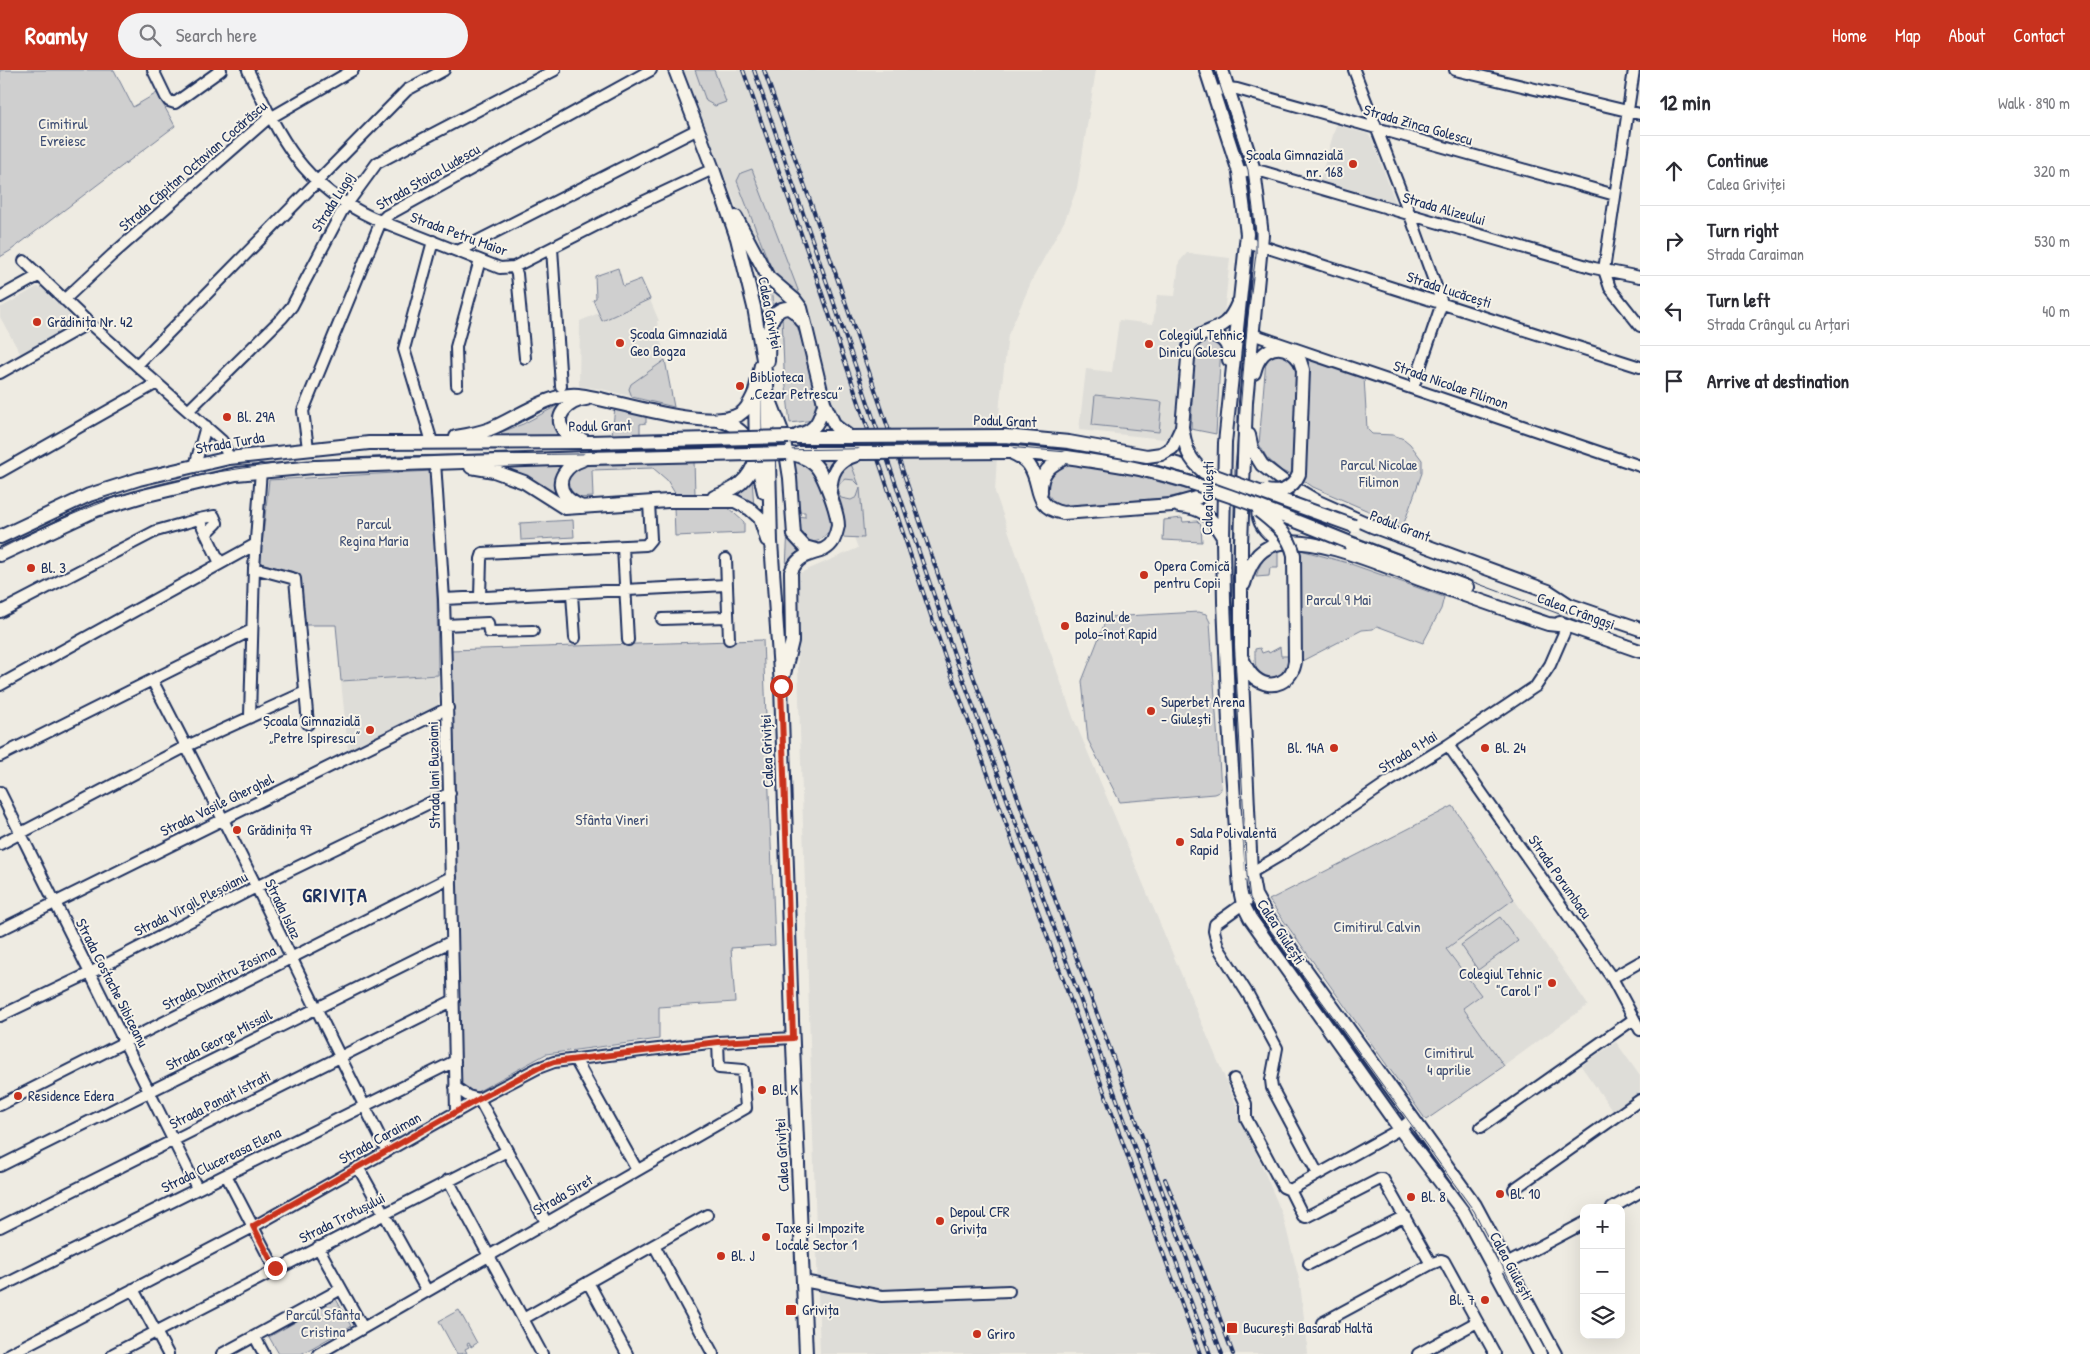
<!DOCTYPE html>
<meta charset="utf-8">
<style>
:root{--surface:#fff;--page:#f2f2f3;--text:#2b2b33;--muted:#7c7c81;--line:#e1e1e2;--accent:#c8321e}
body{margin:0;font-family:"Patrick Hand",sans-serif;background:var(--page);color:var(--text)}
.controls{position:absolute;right:15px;bottom:15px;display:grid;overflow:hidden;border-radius:10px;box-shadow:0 5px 20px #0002}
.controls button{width:45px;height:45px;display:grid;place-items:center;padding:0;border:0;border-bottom:1px solid var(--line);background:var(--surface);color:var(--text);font:25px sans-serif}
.stop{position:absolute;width:15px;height:15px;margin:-11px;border:4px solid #c8321e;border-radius:50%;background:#fff}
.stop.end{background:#c8321e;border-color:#fff;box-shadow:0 1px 5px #0008}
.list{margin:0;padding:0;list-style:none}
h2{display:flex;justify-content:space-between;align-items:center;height:65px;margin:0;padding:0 20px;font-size:21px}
h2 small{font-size:16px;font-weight:400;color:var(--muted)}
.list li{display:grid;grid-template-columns:32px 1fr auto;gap:15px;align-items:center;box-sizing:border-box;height:70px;padding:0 20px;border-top:1px solid var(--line)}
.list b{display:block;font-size:19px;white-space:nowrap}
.list p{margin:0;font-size:16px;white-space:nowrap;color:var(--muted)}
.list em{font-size:16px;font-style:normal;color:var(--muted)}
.icon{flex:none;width:28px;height:28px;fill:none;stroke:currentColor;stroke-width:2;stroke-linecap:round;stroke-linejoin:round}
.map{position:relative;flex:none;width:1640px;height:1284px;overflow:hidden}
header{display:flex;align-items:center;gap:30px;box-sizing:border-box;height:70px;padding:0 25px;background:var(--accent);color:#fff}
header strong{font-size:24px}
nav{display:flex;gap:28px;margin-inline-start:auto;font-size:18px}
.search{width:350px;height:45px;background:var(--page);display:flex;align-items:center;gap:12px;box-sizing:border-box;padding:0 18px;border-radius:28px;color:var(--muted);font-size:19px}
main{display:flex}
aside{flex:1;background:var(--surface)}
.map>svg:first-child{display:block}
.built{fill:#deddd8}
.green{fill:#cfcfcf;stroke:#757f96}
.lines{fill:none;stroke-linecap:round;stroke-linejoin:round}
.minor-casing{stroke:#1b2f5e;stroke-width:14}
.major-casing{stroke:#1b2f5e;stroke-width:16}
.minor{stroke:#f7f3e8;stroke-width:10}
.major{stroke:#f7f3e8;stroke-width:12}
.tram{stroke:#1b2f5e;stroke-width:1}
.rail-casing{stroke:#1b2f5e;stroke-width:4}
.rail{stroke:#f7f3e8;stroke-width:2;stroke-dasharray:5.5;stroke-linecap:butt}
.major-bridge-casing{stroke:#1b2f5e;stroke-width:16;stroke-linecap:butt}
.major-bridge{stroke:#f7f3e8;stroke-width:12}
.route{stroke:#c8321e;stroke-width:6}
.poi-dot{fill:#c8321e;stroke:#f7f3e8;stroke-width:2}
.labels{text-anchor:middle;stroke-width:4;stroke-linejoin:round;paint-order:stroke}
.park-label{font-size:15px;fill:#3f4f75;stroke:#f7f3e8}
.street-label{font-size:15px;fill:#1b2f5e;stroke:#f7f3e8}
.poi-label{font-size:15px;fill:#1b2f5e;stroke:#f7f3e8;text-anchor:start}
.district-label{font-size:20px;font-weight:bold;letter-spacing:1px;fill:#1b2f5e;stroke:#f7f3e8}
</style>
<header>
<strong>Roamly</strong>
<div class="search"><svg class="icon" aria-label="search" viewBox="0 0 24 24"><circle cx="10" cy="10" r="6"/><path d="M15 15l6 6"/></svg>Search here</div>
<nav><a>Home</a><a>Map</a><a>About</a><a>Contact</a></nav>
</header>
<main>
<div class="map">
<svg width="1640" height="1284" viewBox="0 0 1640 1284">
<rect width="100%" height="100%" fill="#eeebe2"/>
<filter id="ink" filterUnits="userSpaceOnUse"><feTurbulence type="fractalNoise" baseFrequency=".02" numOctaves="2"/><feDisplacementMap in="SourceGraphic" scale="10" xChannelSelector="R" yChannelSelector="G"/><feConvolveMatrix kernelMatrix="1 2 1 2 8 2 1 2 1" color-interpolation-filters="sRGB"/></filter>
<g filter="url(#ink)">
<!-- built -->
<path class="built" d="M683 0H1096L1077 118 1065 150 1033 208 1008 265 1000 331 995 422 1073 647 1283 1146 1300 1213 1308 1284H820L795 505 858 478 772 252 742 151Z
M1336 55 1368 64 1372 69 1395 131 1393 134 1319 113Z
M1187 183 1230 188 1224 245 1220 250 1195 259 1186 266 1180 277 1173 370 1079 360 1086 299 1112 302 1119 250 1153 254 1157 225 1175 226 1179 192Z
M618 198 623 216 641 209 659 251H657L674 337 601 319 579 316 580 251 599 243 593 230 596 228 595 206Z
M37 217 42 218 71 247 69 258 21 285 0 247V238Z
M438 605 439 640 348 680 341 611Z
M1514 829 1588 935 1504 996 1463 938 1481 925 1446 879Z
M1616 972 1640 1006V1023L1613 1041 1581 996Z"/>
<!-- green -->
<path class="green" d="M0 0H114L133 37 157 23 175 56 10 181 0 187Z
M695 0H714L726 32 715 36 706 31Z
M752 99 806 241 776 211 737 111 741 103Z
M618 198 623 216 641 209 650 229 602 251 593 230 596 228 595 206Z
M760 200C770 214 778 227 770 243L767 244 757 201Z
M785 243 795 249C803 276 821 323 815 350L790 353 784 299 782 245Z
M1205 269H1213L1221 276 1216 364 1191 359 1194 285 1197 276Z
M1273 283 1289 284 1299 303 1291 405 1282 401 1267 388 1259 374 1266 290Z
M1307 286 1364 307 1367 359 1372 364 1393 365 1404 369 1410 374 1422 390V403L1403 456 1313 417 1303 410Z
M665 290 674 337 632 327 629 319 631 314Z
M1095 325 1162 332 1159 362 1092 355Z
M564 332 562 367H488L523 354Z
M615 337 646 345V353L640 354V365H612Z
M834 387 851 394 859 415 854 410 845 409C837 414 836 421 841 428L851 430 857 427 860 418 864 468 840 467 828 462C819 474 811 474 799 467L796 446 805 447V442H796L793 389Z
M694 391 695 424 676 425 667 410 653 398 592 400 593 427 577 428 570 426 565 407 581 396Z
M563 394 566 432 489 395Z
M1066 394 1123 402 1196 422 1165 428 1065 436 1056 434 1046 422 1048 404Z
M431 401 437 528 438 605 341 611 336 555H303L298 503 260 493 269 410Z
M752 408 754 438 730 425Z
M726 436 744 452V463L675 466 674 437Z
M1182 448 1183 452 1197 451 1201 455 1202 472 1163 470 1164 450Z
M573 450 574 467 521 470 520 453Z
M788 457 800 480 789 490 786 498Z
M1297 479 1348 493 1444 527 1441 539 1423 573 1377 556 1373 559 1362 560 1302 591 1299 503Z
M1278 481V498H1270L1269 506 1256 507C1260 492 1264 487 1278 481Z
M1199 542 1206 544 1210 552 1221 719 1219 722 1214 724 1120 732 1088 670 1082 611 1107 547Z
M763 570 775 875 731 878 735 932 659 937V969L546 984 475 1023 459 1014 450 580Z
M1280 577 1281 586H1293L1291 597 1274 611C1254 604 1255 598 1255 579L1260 578 1262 583 1268 581 1269 583Z
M1453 736 1514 829 1446 879 1481 925 1463 938 1504 996 1426 1050 1269 830Z
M1500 847 1518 871 1478 900 1461 875Z
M336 1229 351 1256 301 1284H279L269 1267Z
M459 1240 477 1273 471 1277 469 1273 467 1274 469 1277 465 1279 467 1283 457 1284 439 1251Z"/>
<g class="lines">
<defs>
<path id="minor" d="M153 0 166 27 169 31 175 33 221 0
M248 0C280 68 301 115 373 148L500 198 514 197 634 136 713 99
M1354 0 1410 145 1442 233 1413 318
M1455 0 1640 44
M1634 0 1604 200 1610 218 1640 256
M1213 22 1228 18 1237 19 1615 125
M1239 102 1254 100 1264 102 1594 198 1640 207
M1248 173 1262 176 1640 297
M552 178 561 316
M458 181 698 59
M24 191 89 253 222 371 229 388
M514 197 517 204 525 288
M0 227 38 206
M64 230 112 185 265 51 353 0
M1252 264 1640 396
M137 295 407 20 444 0
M0 303 89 253
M457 315 456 277 480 190
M189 340 282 248 292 236 342 141 377 93 555 0
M432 372 404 279 433 171
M308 378 303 341 381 151 386 146 651 0
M435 392 444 529 447 633 456 1042
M195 396 206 356
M0 402 157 313
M199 449 214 446 217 453 206 464
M623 477 628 570
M726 489 729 569
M254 498 295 509 308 654
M572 524 575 568
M480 527 481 489 483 483 646 475 651 469 649 433
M444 529 726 515
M0 542 156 461 199 449 220 493
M662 549 727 547
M445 555 488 553 489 562 533 561
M152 610C233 765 308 924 387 1081
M0 615 256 474
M250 646 254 498 261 400
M1448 675 1612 908 1640 960
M0 686 252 560
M0 722 197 1118
M0 774 187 676 305 622
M1247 805 1281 785 1388 712 1448 675 1536 616 1550 595 1567 556
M1247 831 1215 854 1214 861 1218 877 1249 926 1277 978 1271 1010 1272 1018 1318 1104
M0 860 448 638
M1612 908 1640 892
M0 946 90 903 256 817 450 723
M575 989 637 1100
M1234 1009 1246 1034V1048L1283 1117 1290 1120
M455 1017 468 1026 479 1029
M479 1029 546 1152
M0 1035 451 807
M1481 1057 1634 949
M0 1096 452 871
M358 1097 427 1221
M226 1105 275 1199
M448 1110 542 1284
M1514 1119 1640 1030
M1290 1120 1303 1146 1306 1147 1380 1109H1383L1431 1194 1441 1190 1444 1191 1495 1284
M1290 1120 1400 1059 1413 1048
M1612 1138 1640 1122
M0 1157 454 930
M654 1175 713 1284
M318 1177 363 1258
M1309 1194 1405 1146
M1501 1197 1584 1153
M803 1211 882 1226 1009 1221
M588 1212 627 1284
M0 1217 455 991
M133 1219 168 1284
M523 1249 707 1145
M1322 1253 1431 1194
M255 1267 264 1284
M9 1284 253 1157 479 1029 538 998 554 992 633 982 718 972 793 968
M113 1284 507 1081
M222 1284 341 1219
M318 1284 746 1038 743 1000 719 998 718 972
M1418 1284 1477 1252"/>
<path id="major" d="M675 0 713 99 737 168 754 237 767 313 771 472 781 616 792 951 806 1284
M1206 0 1239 102 1247 164 1225 373 1223 468 1224 532 1229 653 1240 820 1243 834 1250 848 1400 1059 1464 1143 1540 1284
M1222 0 1254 100 1262 165 1246 332 1241 474V586L1251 803 1255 825 1265 843 1475 1135 1555 1284
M736 147 768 207 795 230 801 238 806 258
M1205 263C1222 266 1230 272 1229 290
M768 291C769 274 765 237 789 238L796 243 802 251
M1254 303C1260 277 1283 268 1300 291
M771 333 783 364 790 408 794 465 805 477 819 481
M824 333 835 356 850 367
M718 350C755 359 756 390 764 422
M1182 357 1189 277C1197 262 1212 263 1225 253 1231 248 1235 240 1238 233
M798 365C816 361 820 350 824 333
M1249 365 1252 379 1262 395 1284 412 1316 431 1372 456 1548 521 1571 536
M456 367C468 365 479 363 490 359 515 349 551 322 578 325 615 329 708 363 740 344 748 339 751 330 755 322
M789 367H850
M583 370C578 369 572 367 568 364 548 349 569 330 586 329
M1010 382C1017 385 1024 388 1029 395 1043 414 1031 437 1063 443L1172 435 1197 428 1212 409
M1015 382 1067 387
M799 383H863
M1149 386 1204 402
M582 390C567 395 554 410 565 425 569 431 576 434 582 437
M471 397 494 401 524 412 565 438 668 431H735L750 439 760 448 767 470
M830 422C831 403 836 391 856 385
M1041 422C1040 402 1050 395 1067 387
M714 427C735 420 750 410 756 388L755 322 761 295
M1259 433C1255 452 1266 463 1281 473
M1179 436C1205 438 1210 446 1223 467
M0 467 89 425 139 409 229 388 369 373 590 372
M1348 472 1467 517
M0 485 96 440 143 426 236 404 314 397 588 388
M1244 514C1249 496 1256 480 1276 474 1313 464 1386 497 1422 510 1464 525 1506 540 1548 554L1567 556
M1564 533 1640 559
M1560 553 1640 581
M1242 588C1245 595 1249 603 1255 608 1272 622 1293 611 1295 591
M784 604 792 571 791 502C801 477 823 488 833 471 835 467 837 461 838 456 838 443 824 404 815 395 807 387 797 385 787 383"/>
</defs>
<!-- minor casing -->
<use href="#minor" class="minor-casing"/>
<!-- major casing -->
<use href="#major" class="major-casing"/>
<!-- minor -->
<use href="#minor" class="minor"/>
<!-- major -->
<use href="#major" class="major"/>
<!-- tram -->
<path class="tram" d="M1215 0 1248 100 1256 162V184L1248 246 1235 400 1232 530 1247 805 1250 828 1260 846 1474 1141 1548 1284
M0 479C55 451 111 425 172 411 305 381 440 386 576 384 720 381 863 378 1007 377L1067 382 1137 394 1191 409 1296 446 1640 574"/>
<defs>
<path id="rail" d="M743 0 815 203 945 587 1200 1284
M754 0 954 584 1210 1284
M764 0 833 196 964 581 1222 1284
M1165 1109 1204 1205 1233 1284"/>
</defs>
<!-- rail casing -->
<use href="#rail" class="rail-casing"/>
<!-- rail -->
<use href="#rail" class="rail"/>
<defs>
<path id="major-bridge" d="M806 258 824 333
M1182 357C1186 378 1187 388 1204 402L1354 456
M850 367 1005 366 1069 372 1147 386 1161 384 1172 378 1182 357
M590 372 789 367
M863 383 1010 382
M1067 387C1091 391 1115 394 1139 399 1211 415 1280 445 1348 472
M588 388 787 383
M1266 421C1281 424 1293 418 1299 404L1303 300 1300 291
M1259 441C1275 454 1289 464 1294 485L1295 591"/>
</defs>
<!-- major-bridge casing -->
<use href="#major-bridge" class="major-bridge-casing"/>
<!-- major-bridge -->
<use href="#major-bridge" class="major-bridge"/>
</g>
</g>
<g class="lines" filter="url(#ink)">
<!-- route -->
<path class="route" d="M275 1198 253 1156 479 1029 538 998 554 992 718 972 793 968 781 616"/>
</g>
<!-- markers -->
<g class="poi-dot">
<circle cx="1353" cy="94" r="5"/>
<circle cx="37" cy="252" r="5"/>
<circle cx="620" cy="273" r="5"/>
<circle cx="1149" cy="274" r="5"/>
<circle cx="740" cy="316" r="5"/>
<circle cx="227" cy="347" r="5"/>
<circle cx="31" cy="498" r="5"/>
<circle cx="1144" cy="505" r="5"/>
<circle cx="1065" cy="556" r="5"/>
<circle cx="1151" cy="641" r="5"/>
<circle cx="370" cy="660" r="5"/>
<circle cx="1334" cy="678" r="5"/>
<circle cx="1485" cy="678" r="5"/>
<circle cx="237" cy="760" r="5"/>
<circle cx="1180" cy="772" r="5"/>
<circle cx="1552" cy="913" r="5"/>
<circle cx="762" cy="1020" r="5"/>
<circle cx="18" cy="1026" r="5"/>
<circle cx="1500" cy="1124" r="5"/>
<circle cx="1411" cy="1127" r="5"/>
<circle cx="940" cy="1151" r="5"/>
<circle cx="766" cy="1167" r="5"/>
<circle cx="721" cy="1186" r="5"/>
<circle cx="1485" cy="1230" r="5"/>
<rect x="785" y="1234" width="12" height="12" rx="2.5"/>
<rect x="1226" y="1252" width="12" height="12" rx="2.5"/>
<circle cx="977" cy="1264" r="5"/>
</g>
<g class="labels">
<!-- park labels -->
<g class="park-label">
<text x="63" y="59">Cimitirul<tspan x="63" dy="17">Evreiesc</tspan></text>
<text x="1379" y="400">Parcul Nicolae<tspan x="1379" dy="17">Filimon</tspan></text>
<text x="374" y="459">Parcul<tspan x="374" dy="17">Regina Maria</tspan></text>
<text x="1339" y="535">Parcul 9 Mai</text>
<text x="612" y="755">Sfânta Vineri</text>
<text x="1377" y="862">Cimitirul Calvin</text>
<text x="1449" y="988">Cimitirul<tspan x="1449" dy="17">4 aprilie</tspan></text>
<text x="323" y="1250">Parcul Sfânta<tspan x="323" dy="17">Cristina</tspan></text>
</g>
<!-- street labels -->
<g class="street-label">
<text transform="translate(1418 55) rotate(16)" y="5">Strada Zinca Golescu</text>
<text transform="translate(193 96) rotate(-41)" y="5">Strada Căpitan Octavian Cocărăscu</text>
<text transform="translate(428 107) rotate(-30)" y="5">Strada Stoica Ludescu</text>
<text transform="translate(333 132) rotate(-58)" y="5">Strada Lugoj</text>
<text transform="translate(1444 139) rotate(16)" y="5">Strada Alizeului</text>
<text transform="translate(459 164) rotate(20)" y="5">Strada Petru Maior</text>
<text transform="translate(1449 220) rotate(18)" y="5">Strada Lucăcești</text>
<text transform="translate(770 243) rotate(79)" y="5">Calea Griviței</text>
<text transform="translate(1451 315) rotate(19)" y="5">Strada Nicolae Filimon</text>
<text transform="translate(1005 351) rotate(2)" y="5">Podul Grant</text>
<text transform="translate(600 356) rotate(-1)" y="5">Podul Grant</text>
<text transform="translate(230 373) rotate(-10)" y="5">Strada Turda</text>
<text transform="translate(1208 428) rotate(-89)" y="5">Calea Giulești</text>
<text transform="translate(1400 456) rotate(21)" y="5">Podul Grant</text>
<text transform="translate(1576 541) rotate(20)" y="5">Calea Crângași</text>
<text transform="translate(767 681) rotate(-92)" y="5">Calea Griviței</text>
<text transform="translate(1408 682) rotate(-32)" y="5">Strada 9 Mai</text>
<text transform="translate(434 705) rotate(-91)" y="5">Strada Iani Buzoiani</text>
<text transform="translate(217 735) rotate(-26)" y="5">Strada Vasile Gherghel</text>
<text transform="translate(1560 807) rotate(55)" y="5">Strada Porumbacu</text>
<text transform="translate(191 834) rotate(-27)" y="5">Strada Virgil Pleșoianu</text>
<text transform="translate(283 839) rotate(64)" y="5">Strada Islaz</text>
<text transform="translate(1281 862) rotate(57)" y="5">Calea Giulești</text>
<text transform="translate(219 908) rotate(-27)" y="5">Strada Dumitru Zosima</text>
<text transform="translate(112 913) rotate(63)" y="5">Strada Costache Sibiceanu</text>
<text transform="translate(219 970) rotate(-27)" y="5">Strada George Missail</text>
<text transform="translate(220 1030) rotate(-27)" y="5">Strada Panait Istrati</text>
<text transform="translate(380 1068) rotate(-29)" y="5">Strada Caraiman</text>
<text transform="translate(782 1085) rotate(-93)" y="5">Calea Griviței</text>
<text transform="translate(221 1090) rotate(-26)" y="5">Strada Clucereasa Elena</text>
<text transform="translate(563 1125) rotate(-30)" y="5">Strada Siret</text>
<text transform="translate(342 1148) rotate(-27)" y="5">Strada Trotușului</text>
<text transform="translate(1511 1196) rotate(62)" y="5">Calea Giulești</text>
</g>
<!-- poi labels -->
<g class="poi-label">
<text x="1343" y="90" text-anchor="end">Școala Gimnazială<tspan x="1343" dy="17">nr. 168</tspan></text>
<text x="47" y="257">Grădinița Nr. 42</text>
<text x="630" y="269">Școala Gimnazială<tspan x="630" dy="17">Geo Bogza</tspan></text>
<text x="1159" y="270">Colegiul Tehnic<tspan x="1159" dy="17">Dinicu Golescu</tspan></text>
<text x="750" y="312">Biblioteca<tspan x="750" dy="17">„Cezar Petrescu”</tspan></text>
<text x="237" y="352">Bl. 29A</text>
<text x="1154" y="501">Opera Comică<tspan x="1154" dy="17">pentru Copii</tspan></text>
<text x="41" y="503">Bl. 3</text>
<text x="1075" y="552">Bazinul de<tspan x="1075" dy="17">polo-înot Rapid</tspan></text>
<text x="1161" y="637">Superbet Arena<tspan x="1161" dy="17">- Giulești</tspan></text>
<text x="360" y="656" text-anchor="end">Școala Gimnazială<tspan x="360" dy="17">„Petre Ispirescu”</tspan></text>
<text x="1324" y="683" text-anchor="end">Bl. 14A</text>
<text x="1495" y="683">Bl. 24</text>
<text x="247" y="765">Grădinița 97</text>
<text x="1190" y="768">Sala Polivalentă<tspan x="1190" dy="17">Rapid</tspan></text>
<text x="1542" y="909" text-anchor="end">Colegiul Tehnic<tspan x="1542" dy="17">"Carol I"</tspan></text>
<text x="772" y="1025">Bl. K</text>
<text x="28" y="1031">Residence Edera</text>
<text x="1510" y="1129">Bl. 10</text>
<text x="1421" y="1132">Bl. 8</text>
<text x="950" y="1147">Depoul CFR<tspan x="950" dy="17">Grivița</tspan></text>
<text x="776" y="1163">Taxe și Impozite<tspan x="776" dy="17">Locale Sector 1</tspan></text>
<text x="731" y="1191">Bl. J</text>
<text x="1475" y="1235" text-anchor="end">Bl. 7</text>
<text x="802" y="1245">Grivița</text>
<text x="1243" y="1263">București Basarab Haltă</text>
<text x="987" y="1269">Griro</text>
</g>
<!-- district labels -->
<g class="district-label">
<text x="335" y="832">GRIVIȚA</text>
</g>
</g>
</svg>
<div class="controls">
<button>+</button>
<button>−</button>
<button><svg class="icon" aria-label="layers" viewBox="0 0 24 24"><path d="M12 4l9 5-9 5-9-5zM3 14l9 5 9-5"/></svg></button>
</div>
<div class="stop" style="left:781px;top:616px"></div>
<div class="stop end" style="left:275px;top:1198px"></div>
</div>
<aside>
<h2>12 min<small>Walk · 890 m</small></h2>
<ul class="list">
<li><svg class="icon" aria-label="ahead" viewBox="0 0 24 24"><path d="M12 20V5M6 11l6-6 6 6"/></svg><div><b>Continue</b><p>Calea Griviței</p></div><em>320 m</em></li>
<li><svg class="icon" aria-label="right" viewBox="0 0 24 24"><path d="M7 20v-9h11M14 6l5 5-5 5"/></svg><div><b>Turn right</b><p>Strada Caraiman</p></div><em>530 m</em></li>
<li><svg class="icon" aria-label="left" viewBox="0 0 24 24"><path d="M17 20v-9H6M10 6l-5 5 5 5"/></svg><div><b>Turn left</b><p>Strada Crângul cu Arțari</p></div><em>40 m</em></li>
<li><svg class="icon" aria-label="arrive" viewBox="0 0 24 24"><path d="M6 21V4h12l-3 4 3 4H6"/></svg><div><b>Arrive at destination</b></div></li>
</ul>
</aside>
</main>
